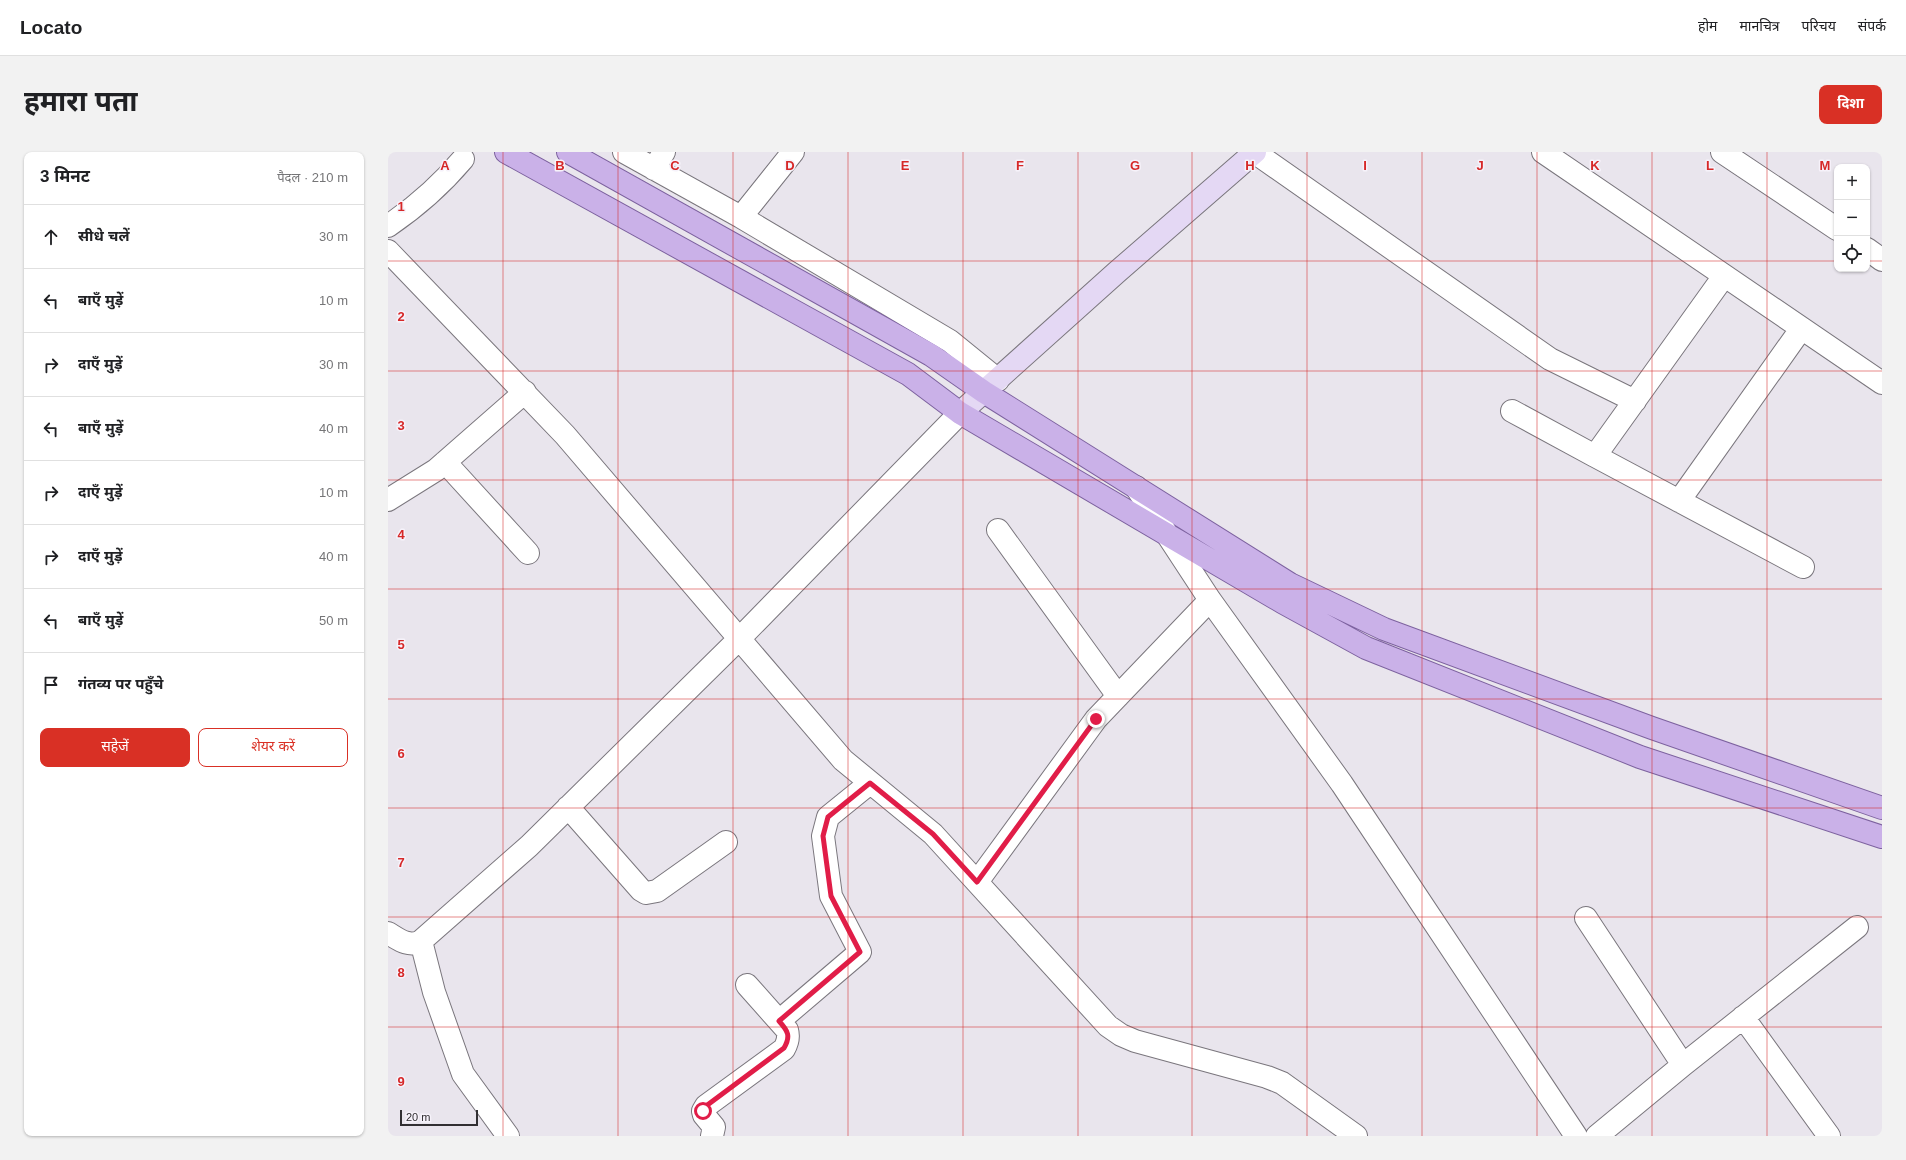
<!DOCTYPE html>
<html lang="hi">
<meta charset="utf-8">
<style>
:root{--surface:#fff;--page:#f2f2f2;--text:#202124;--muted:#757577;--line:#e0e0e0;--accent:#d93025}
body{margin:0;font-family:Helvetica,"Noto Sans Devanagari",sans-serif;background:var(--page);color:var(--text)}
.controls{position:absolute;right:12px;top:12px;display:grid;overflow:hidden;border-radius:8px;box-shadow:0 1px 3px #0004}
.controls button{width:36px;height:36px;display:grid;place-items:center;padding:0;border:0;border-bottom:1px solid var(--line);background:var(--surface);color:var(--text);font:20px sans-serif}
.scale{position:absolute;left:12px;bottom:10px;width:78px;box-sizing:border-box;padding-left:4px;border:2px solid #312f32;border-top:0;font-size:11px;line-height:14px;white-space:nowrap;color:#312f32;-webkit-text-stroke:3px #f6f2fa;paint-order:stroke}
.stop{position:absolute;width:12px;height:12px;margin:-9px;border:3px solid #e11d48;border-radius:50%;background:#fff}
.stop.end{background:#e11d48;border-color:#fff;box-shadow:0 1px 4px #0008}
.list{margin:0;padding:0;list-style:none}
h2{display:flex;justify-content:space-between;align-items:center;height:52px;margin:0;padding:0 16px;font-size:17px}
h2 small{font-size:13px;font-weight:400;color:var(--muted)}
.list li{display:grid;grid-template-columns:26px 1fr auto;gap:12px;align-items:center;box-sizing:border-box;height:64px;padding:0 16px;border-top:1px solid var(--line)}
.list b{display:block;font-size:15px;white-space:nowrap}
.list em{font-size:13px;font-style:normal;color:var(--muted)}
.actions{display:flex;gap:8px;padding:12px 16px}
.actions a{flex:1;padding:9px 0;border:1px solid var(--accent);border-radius:8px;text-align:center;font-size:14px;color:var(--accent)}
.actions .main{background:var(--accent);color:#fff}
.icon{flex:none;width:22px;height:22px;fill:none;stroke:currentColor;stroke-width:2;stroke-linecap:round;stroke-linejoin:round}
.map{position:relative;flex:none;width:1494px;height:984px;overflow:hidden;border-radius:8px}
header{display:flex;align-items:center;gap:24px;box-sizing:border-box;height:56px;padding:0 20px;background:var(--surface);border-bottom:1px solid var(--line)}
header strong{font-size:19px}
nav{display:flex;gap:22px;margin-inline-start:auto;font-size:14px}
.intro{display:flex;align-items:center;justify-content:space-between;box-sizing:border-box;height:96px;padding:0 24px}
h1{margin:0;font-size:28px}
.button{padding:10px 18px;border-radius:8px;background:var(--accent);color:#fff;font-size:14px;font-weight:700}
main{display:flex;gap:24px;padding:0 24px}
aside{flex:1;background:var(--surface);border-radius:8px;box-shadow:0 1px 3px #0004}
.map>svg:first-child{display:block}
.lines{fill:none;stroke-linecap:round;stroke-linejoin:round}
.street-casing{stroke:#7a767d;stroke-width:24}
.secondary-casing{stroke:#7a767d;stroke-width:24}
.primary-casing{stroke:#7d629f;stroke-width:24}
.street{stroke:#fff;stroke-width:22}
.secondary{stroke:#e4d8f4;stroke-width:22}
.primary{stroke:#cab1e8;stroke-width:22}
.route{stroke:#e11d48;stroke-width:5}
.grid{fill:none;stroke:#d62828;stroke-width:1;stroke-opacity:0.55}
.grid-label{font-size:13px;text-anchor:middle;font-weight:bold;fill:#d62828;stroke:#f6f2fa;stroke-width:3;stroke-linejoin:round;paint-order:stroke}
</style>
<header>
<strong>Locato</strong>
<nav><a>होम</a><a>मानचित्र</a><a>परिचय</a><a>संपर्क</a></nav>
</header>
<div class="intro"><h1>हमारा पता</h1><a class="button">दिशा</a></div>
<main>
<aside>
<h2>3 मिनट<small>पैदल · 210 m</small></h2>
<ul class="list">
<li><svg class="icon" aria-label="ahead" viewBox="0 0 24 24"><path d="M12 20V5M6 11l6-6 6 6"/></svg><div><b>सीधे चलें</b></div><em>30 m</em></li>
<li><svg class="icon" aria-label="left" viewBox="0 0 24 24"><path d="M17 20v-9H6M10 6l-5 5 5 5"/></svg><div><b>बाएँ मुड़ें</b></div><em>10 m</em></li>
<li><svg class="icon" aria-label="right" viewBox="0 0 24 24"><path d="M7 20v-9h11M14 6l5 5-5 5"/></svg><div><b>दाएँ मुड़ें</b></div><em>30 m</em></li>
<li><svg class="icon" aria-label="left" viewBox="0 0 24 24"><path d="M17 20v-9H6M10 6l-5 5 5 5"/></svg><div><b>बाएँ मुड़ें</b></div><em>40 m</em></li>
<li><svg class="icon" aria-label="right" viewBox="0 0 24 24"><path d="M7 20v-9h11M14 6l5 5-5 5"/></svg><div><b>दाएँ मुड़ें</b></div><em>10 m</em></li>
<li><svg class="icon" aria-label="right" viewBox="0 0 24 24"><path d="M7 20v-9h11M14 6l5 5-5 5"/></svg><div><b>दाएँ मुड़ें</b></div><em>40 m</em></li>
<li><svg class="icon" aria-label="left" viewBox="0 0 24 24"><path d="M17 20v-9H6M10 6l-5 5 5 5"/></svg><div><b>बाएँ मुड़ें</b></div><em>50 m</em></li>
<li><svg class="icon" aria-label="arrive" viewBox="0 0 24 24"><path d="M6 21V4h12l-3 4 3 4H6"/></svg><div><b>गंतव्य पर पहुँचे</b></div></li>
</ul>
<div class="actions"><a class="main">सहेजें</a><a>शेयर करें</a></div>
</aside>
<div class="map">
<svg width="1494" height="984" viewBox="0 0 1494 984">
<rect width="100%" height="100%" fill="#e9e5ed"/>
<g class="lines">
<defs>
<path id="street" d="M236 0 353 65 562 189 610 228
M866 0 1162 207 1247 249
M1155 0 1494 231
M1334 0 1449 77
M266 17 276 0
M353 65 405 0
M0 74C28 55 53 33 75 7
M1479 97 1494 108
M0 99 177 283 455 608 545 682 720 874 733 883 747 889 879 925 894 931 968 984
M1336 124 1207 304 1415 415
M1124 259 1207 304
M57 310 140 401
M748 335 822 448 954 632 1188 984
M0 348 48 318 137 240
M1291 349 1413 177
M610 378 730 544
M180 655 253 738 258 741 269 739 338 690
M589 730 708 567 822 448
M1198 766 1295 913
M0 781C10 787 21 796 33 789L141 694 351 487 572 261
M33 789 46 840 75 922 120 984
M1355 865 1441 984
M391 869 472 800 443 744 435 684 440 665 482 631
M324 984 326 975 316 963 315 959 318 954 396 897C400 890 401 885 399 878L359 833
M1209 984 1295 913 1469 775"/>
<path id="secondary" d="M572 261 729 120 867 0"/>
<path id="primary" d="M118 0 520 222 572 261 894 450 978 496 1252 605 1494 685
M180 0 543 203 596 240 902 432 996 477 1264 576 1494 656"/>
</defs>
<!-- street casing -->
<use href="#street" class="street-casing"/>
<!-- secondary casing -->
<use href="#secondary" class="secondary-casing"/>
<!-- primary casing -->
<use href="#primary" class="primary-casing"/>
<!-- street -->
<use href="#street" class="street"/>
<!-- secondary -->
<use href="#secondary" class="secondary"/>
<!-- primary -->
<use href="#primary" class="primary"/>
</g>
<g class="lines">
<!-- route -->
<path class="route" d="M315 959 318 954 396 896C403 884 400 879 391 869L472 800 443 744 435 684 440 665 482 631 545 682 589 730 708 567"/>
</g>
<!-- grid -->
<path class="grid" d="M115 0V984M230 0V984M345 0V984M460 0V984M575 0V984M690 0V984M804 0V984M919 0V984M1034 0V984M1149 0V984M1264 0V984M1379 0V984M0 109H1449M1479 109H1494M0 219H1494M0 328H1494M0 437H1494M0 547H1494M0 656H1494M0 765H1494M0 875H1494"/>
<g class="grid-label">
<text x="57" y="18">A</text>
<text x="172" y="18">B</text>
<text x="287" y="18">C</text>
<text x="402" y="18">D</text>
<text x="517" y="18">E</text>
<text x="632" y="18">F</text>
<text x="747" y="18">G</text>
<text x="862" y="18">H</text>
<text x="977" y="18">I</text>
<text x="1092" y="18">J</text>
<text x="1207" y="18">K</text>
<text x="1322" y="18">L</text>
<text x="1437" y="18">M</text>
<text x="13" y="59">1</text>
<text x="13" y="169">2</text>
<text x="13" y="278">3</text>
<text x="13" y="387">4</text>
<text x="13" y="497">5</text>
<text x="13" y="606">6</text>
<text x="13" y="715">7</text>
<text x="13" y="825">8</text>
<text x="13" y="934">9</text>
</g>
</svg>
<div class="controls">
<button>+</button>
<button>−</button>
<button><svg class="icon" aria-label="locate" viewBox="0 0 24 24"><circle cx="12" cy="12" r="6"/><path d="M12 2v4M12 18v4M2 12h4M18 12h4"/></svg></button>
</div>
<div class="scale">20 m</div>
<div class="stop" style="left:315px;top:959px"></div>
<div class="stop end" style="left:708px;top:567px"></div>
</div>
</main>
